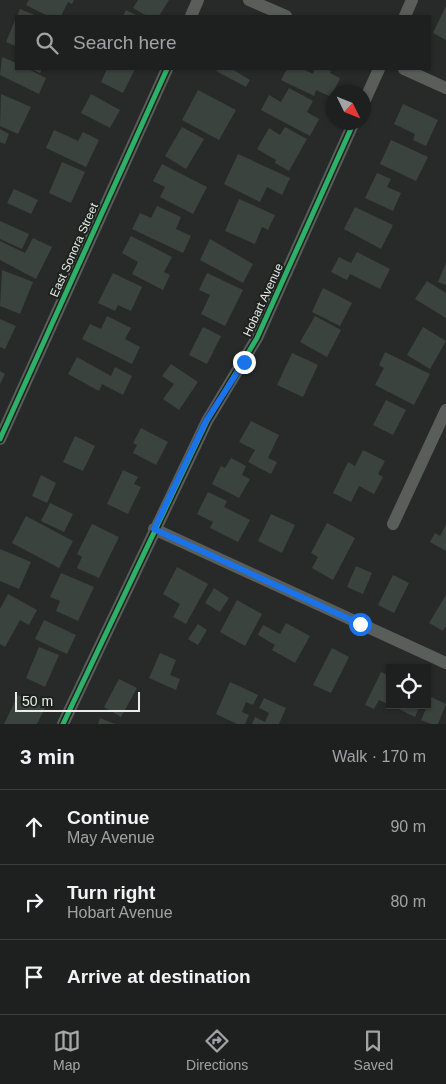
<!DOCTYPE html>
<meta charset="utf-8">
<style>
:root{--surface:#1e201f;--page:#2b2d2c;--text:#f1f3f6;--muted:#a1a3a4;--line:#3c3e3d;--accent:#a5a8a6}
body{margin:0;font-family:Arial,sans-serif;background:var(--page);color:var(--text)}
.controls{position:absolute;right:15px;bottom:15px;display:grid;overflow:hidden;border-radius:0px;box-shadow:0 1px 4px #0004}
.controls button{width:45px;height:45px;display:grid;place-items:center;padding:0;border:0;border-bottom:1px solid var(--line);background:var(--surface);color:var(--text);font:25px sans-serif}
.compass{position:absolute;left:326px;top:85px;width:45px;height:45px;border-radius:50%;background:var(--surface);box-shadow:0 1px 4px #0004;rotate:133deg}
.scale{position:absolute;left:15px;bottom:12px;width:125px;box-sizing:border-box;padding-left:5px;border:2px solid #e9ece9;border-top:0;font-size:14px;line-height:18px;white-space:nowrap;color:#e9ece9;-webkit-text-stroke:4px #1d221e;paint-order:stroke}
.stop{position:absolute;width:15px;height:15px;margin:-11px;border:4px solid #1a73e8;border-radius:50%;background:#fff}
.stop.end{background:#1a73e8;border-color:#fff;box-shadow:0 1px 5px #0008}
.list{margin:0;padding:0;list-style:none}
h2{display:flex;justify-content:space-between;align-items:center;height:65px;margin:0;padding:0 20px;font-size:21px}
h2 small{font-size:16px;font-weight:400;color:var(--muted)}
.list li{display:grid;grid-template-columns:32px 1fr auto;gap:15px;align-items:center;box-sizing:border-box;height:75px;padding:0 20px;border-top:1px solid var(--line)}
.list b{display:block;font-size:19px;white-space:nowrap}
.list p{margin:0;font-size:16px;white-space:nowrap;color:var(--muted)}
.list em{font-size:16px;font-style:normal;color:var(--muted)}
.icon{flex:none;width:28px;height:28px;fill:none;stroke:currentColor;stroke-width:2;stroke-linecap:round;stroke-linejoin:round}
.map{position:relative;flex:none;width:446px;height:724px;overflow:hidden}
.search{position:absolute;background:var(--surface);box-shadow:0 1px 4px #0004;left:15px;right:15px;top:15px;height:55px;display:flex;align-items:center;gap:12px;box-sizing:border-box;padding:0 18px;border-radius:0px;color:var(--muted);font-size:19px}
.sheet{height:290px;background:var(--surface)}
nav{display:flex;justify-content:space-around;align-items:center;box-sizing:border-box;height:70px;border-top:1px solid var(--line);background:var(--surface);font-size:14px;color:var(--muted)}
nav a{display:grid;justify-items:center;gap:2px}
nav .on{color:var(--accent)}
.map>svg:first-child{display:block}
.building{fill:#3b433e}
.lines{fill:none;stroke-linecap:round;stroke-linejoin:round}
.street{stroke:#5a5e5b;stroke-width:12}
.cycleway-casing{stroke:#1d221e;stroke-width:8}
.cycleway{stroke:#2db169;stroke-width:5}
.route{stroke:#1a73e8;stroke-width:6}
.labels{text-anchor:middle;stroke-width:4;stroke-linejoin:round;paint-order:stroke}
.street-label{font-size:12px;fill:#e9ece9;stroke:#1d221e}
</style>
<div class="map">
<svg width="446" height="724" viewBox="0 0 446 724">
<rect width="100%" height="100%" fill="#282a29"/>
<!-- building -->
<path class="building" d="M29 0H74L72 4 68 2 61 16H48L26 5Z
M138 0H169L159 16H147L133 8Z
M446 6V40L433 33Z
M20 9 37 16H17Z
M126 10 138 16H123Z
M16 18V46L6 42Z
M2 57 16 63V69H28L46 78 39 94 0 75Z
M31 69H42L40 73Z
M107 69H135L123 93 101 82Z
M218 69H232L250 80 246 87 216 71Z
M287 69H303L313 74 315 69H327L331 71 330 73 340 78 331 97 316 90 314 96 281 80Z
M289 88 313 101 307 112 319 119 310 136 261 110 269 95 281 102Z
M198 90 236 110 219 140 182 120Z
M1 94 31 107 18 134 0 126Z
M91 94 120 110 110 128 81 113Z
M403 104 438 120 426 146 413 140 415 134 394 124Z
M182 127 204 139 186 169 165 156Z
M285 127 307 139 289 171 275 163 276 160 257 149 269 128 280 135Z
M0 129 9 134 5 144 0 142Z
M54 130 78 141 83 132 99 140 86 167 46 148Z
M391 140 428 157 416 181 380 164Z
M238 154 290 178 282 195 267 187 260 202 224 184Z
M62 162 85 172 71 203 49 193Z
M162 164 207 187 193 214 160 197 165 187 153 181Z
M377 173 391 179 387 187 401 193 393 211 365 198Z
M14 189 38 200 31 214 7 203Z
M239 199 275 215 268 230 262 227 255 244 225 231Z
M157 206 181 217 176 229 191 236 183 253 132 229 140 213 151 218Z
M355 207 393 225 381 249 344 229Z
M0 221 29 234 22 249 0 239Z
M131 236 172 257 164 272 170 275 163 290 132 274 138 262 122 253Z
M33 238 52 247 36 279 0 260V241L25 253Z
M210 239 253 264 243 283 200 260Z
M357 252 390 269 380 289 350 274 347 280 331 272 339 257 351 263Z
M446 263V285L438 282Z
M2 270 33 282 20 314 0 306Z
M113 273 142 287 131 311 118 305 115 311 98 303Z
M207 273 243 290 225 326 201 314 210 295 199 290Z
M427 281 446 293V318L415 299Z
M323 288 352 303 340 326 312 312Z
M107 316 131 328 125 339 140 347 132 364 82 339 90 324 101 329Z
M315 316 341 330 327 357 300 342Z
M0 319 16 326 5 349 0 347Z
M203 327 221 336 207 364 189 355Z
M423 327 446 341 430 369 407 355Z
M385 352 430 374 414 405 375 385 384 368 379 365Z
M292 353 318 365 303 397 277 385Z
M77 357 111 376 115 367 132 376 123 395 102 384 99 391 68 374Z
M171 364 198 382 179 410 163 399 174 384 162 376Z
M0 371 5 374 0 384Z
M386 400 406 410 393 435 373 425Z
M251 421 279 435 268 458 277 462 271 474 248 462 255 450 239 442Z
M141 428 168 442 156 465 133 453 137 445 133 443Z
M75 436 95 446 83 471 63 462Z
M363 450 385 461 378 474 383 477 374 494 359 486 351 502 333 493 348 462 355 466Z
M231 458 246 466 242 475 250 479 239 498 212 484 221 466 225 468Z
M123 470 138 477 134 484 141 487 128 514 107 504Z
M41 475 56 483 47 503 32 496Z
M208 492 227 501 224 507 250 520 238 542 210 528 213 522 197 514Z
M50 503 73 514 64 532 41 521Z
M271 514 295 525 282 553 258 541Z
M26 516 73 541 59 568 12 543Z
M327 523 355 538 333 580 312 568 318 557 311 553Z
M92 524 119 537 99 578 77 568 82 557 77 554Z
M446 525V551L430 542 435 533 440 536Z
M0 549 31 562 19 589 0 581Z
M356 566 372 573 363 594 347 587Z
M177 567 208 584 186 624 173 617 180 604 163 594Z
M61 573 94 587 78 621 56 611 60 601 50 597Z
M393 575 409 583 394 613 378 605Z
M214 588 229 598 220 612 205 603Z
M8 594 37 610 29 625 20 620 5 647 0 644V609Z
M446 595V626L443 631 429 623Z
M237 600 262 614 245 646 220 632Z
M44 620 76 635 67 654 35 639Z
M286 623 310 636 295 663 272 650 275 645 258 635 263 625 280 634Z
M198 624 207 630 198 645 188 639Z
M39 647 59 655 45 687 26 678Z
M332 648 349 657 331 693 313 685Z
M160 653 176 660 170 675 180 679 176 690 149 678Z
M381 672 390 676V705L379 700 374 709 365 705Z
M119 679 137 688 121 717 104 707Z
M230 682 258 695 253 705 246 702 242 712 249 715 245 724H237L216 714Z
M18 695 45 708 37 724H4Z
M431 697 446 704 438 724H431L421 720Z
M264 698 286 708 279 724H252L255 717 265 722 269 713 259 708Z
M391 705H420L415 717Z
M100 718 115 724H98Z"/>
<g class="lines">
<!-- street -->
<path class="street" d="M249 0 286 16
M191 16 198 0
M405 16 412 0
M404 69 446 88
M364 102 379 69
M0 439 167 69
M393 524 446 410
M154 529 446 663
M63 724 207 421 257 338 354 122"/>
<defs>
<path id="cycleway" d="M0 439 167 69
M63 724 207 421 257 338 354 122"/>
</defs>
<!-- cycleway casing -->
<use href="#cycleway" class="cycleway-casing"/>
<!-- cycleway -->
<use href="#cycleway" class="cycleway"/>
</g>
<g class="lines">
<!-- route -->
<path class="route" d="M244 362 206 421 154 529 360 624"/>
</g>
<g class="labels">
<!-- street labels -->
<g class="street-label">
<text transform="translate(74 250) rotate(-66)" y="4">East Sonora Street</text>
<text transform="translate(263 300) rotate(-65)" y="4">Hobart Avenue</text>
</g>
</g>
</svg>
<div class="controls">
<button><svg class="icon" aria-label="locate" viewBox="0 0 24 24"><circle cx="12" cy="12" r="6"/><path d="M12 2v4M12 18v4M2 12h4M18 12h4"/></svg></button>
</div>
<svg class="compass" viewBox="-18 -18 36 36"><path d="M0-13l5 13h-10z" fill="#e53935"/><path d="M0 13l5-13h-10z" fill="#a1a3a4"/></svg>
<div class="scale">50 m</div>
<div class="stop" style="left:360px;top:624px"></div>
<div class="stop end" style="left:244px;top:362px"></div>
<div class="search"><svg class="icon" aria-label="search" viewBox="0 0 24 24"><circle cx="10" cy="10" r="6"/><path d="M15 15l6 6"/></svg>Search here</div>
</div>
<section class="sheet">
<h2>3 min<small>Walk · 170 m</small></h2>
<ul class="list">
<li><svg class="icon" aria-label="ahead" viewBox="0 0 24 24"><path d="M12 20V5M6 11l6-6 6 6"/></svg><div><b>Continue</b><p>May Avenue</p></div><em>90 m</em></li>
<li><svg class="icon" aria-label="right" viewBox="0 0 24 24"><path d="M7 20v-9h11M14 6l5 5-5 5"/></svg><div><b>Turn right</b><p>Hobart Avenue</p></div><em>80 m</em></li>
<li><svg class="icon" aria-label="arrive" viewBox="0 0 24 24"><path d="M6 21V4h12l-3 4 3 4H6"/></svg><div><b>Arrive at destination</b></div></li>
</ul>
</section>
<nav>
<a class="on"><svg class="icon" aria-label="map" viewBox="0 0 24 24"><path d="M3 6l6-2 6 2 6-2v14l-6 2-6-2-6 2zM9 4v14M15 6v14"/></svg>Map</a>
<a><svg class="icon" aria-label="directions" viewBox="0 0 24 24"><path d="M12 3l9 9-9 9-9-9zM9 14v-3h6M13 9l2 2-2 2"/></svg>Directions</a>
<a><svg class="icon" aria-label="saved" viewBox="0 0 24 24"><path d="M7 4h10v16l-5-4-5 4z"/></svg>Saved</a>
</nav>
